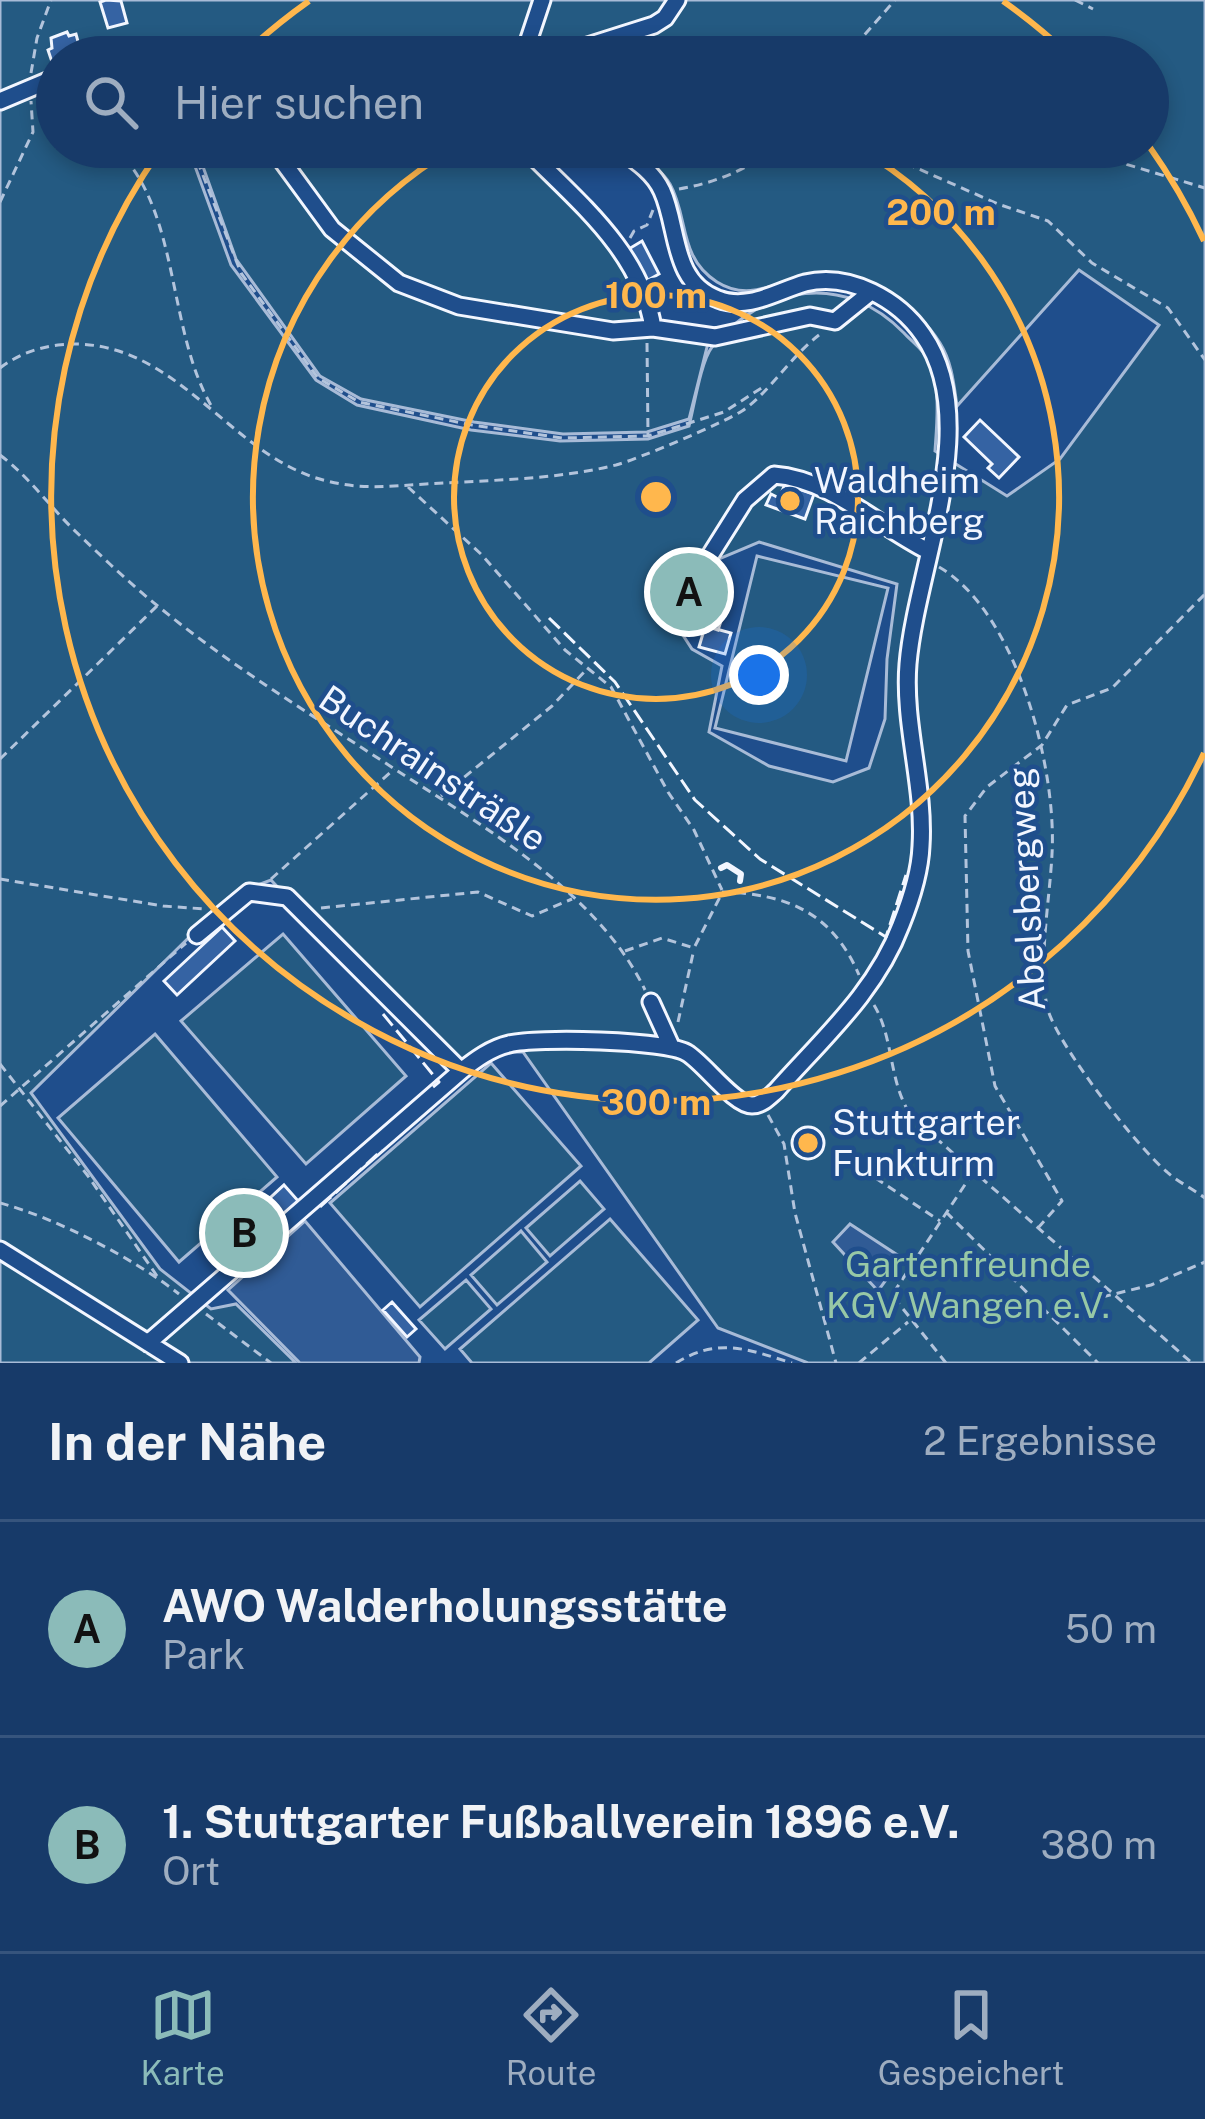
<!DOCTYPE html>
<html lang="de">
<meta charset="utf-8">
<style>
:root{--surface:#173a69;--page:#244571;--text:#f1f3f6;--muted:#9eadc0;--line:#36547d;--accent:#8bbbb9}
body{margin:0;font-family:"Public Sans",sans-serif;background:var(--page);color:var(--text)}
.you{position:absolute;left:759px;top:675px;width:42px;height:42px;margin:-30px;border:9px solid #fff;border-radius:50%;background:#1a73e8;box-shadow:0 0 0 18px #1a73e833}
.badge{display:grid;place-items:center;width:78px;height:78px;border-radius:50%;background:var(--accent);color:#111;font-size:39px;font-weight:700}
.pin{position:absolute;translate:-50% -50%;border:6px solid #fff;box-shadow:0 3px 12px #0006}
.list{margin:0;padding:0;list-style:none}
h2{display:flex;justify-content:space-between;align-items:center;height:156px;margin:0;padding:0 48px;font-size:51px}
h2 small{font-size:39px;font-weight:400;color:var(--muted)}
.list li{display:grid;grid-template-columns:78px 1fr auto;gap:36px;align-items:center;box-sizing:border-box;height:216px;padding:0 48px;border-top:3px solid var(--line)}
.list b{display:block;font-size:45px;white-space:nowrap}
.list p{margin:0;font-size:39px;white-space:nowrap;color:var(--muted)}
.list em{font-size:39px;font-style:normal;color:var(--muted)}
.icon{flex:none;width:66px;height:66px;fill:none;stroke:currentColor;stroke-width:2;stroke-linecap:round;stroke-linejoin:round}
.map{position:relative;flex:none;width:1205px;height:1363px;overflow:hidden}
.search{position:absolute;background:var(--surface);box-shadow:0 6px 18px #0003;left:36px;right:36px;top:36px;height:132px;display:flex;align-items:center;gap:30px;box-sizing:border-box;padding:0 42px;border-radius:66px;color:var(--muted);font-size:45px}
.sheet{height:588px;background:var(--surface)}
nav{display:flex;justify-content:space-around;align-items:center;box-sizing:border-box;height:168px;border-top:3px solid var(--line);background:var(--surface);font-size:33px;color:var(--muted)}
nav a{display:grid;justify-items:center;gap:6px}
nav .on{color:var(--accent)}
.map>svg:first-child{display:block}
.green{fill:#245a82;stroke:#a8bbd7;stroke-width:3;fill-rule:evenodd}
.parking{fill:#305b95;stroke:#a8bbd7;stroke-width:3}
.building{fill:#3563a3;stroke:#f2f6ff;stroke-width:3}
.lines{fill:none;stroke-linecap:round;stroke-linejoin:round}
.minor-casing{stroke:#f2f6ff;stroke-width:21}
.path{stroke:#b3c4dc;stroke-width:3;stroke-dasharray:9 6;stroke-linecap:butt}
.minor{stroke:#1f4e8c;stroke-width:15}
.fence{stroke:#f2f6ff;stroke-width:3;stroke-dasharray:15 6;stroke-linecap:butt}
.wall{stroke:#f2f6ff;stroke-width:6}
.ring{fill:none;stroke:#ffb74d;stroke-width:6}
.poi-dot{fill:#ffb74d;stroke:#1f4e8c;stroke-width:4.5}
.labels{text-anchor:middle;stroke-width:9;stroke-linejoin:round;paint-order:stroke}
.poi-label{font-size:36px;fill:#f2f6ff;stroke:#1f4e8c;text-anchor:start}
.street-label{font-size:36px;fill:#f2f6ff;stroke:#1f4e8c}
.park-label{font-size:36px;fill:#97c8a6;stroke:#1f4e8c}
.centre{fill:#ffb74d;stroke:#1f4e8c;stroke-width:6}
.ring-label{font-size:36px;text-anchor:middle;font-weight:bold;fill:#ffb74d;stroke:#1f4e8c;stroke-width:9;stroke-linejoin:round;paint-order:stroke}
</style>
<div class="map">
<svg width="1205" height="1363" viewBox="0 0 1205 1363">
<rect width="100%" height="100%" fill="#1f4e8c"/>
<!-- green -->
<path class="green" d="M0 0H1205V1363H808L718 1328 523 1052H504L448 1069 271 880 233 894 31 1093 160 1269 211 1309 236 1304 296 1363H0ZM57 57H1148V147H628C642 156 662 170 670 184 689 218 678 257 717 282 755 306 785 273 824 274 869 275 917 306 940 343 952 362 954 385 957 406L1079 270 1159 325 1060 459 1007 496 935 451C937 421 941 388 928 360 924 350 911 341 904 333 845 272 764 284 712 347 701 361 694 407 689 426L648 439 560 441 471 430 357 405 316 380 231 265 188 147H57ZM759 542 897 584 887 659 885 719 869 768 833 782 769 766 709 732 722 666 692 649 675 623 690 571Z
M196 147H516C574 195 633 260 650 336L708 343 689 419 647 432 563 434 474 422 361 399 320 376 236 259Z
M757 556 888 588 846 761 715 728Z
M283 934 406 1076 306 1164 181 1021Z
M155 1034 277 1177 179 1262 58 1118Z
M491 1063 581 1166 420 1307 330 1203Z
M580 1181 604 1209 550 1256 526 1228Z
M610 1219 698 1320 649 1363H472L460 1349Z
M521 1231 547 1262 497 1305 471 1275Z
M466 1280 491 1309 445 1349 419 1320Z"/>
<!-- parking -->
<path class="parking" d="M305 1221 420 1357 419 1363H300L228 1290Z
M850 1224 902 1258 878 1291 833 1242Z"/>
<!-- building -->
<path class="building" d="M106 0 121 1 127 23 108 28 100 2Z
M67 32 69 36 76 34 80 49 73 51 74 57H57L52 62 48 50 52 48 51 38Z
M642 241 659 274 641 284 627 250Z
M980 420 1019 457 999 478 988 468 992 464 964 437Z
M785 484 814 494 805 519 766 505 771 494 779 498Z
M709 588 730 594 718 630 709 627 708 631 683 625 688 604 704 608Z
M709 627 731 633 725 654 699 647 704 630 708 631Z
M222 927 235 941 177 995 164 981Z
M792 1143a16 16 0 1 1 32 0a16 16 0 1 1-32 0Z
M284 1185 300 1203 229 1266 209 1245 240 1217 244 1222Z
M392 1302 416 1329 407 1337 383 1310Z"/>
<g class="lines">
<defs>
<path id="minor" d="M142 57 198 47 223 57
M523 57 542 0
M553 57 654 25 665 18 677 0
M0 101 57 77
M272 147 332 229 399 283 459 306 613 331 653 328 715 337 810 316 835 321 871 292
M524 147C575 200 641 250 653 328
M699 573 745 500 774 475C830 479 878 526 928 551
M197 935 249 892 287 897 461 1071
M651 1002 671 1046
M0 1250 180 1363
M148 1343 461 1071C475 1060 491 1048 509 1044 536 1037 666 1040 687 1053 704 1063 734 1105 752 1105 762 1105 769 1097 776 1091 822 1039 876 992 901 925 911 900 920 872 921 846 925 786 903 724 908 664 916 567 984 422 923 335 899 300 850 272 805 283 777 291 748 311 718 299 671 282 679 228 662 191 653 171 633 159 616 147"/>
</defs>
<!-- minor casing -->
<use href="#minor" class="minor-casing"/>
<!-- path -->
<path class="path" d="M1075 0 1093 9
M845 57 895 0
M31 73 37 38 51 0
M43 96 57 104
M114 147C181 208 166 329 212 407
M192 147 241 273 318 378 359 402 472 425 562 438 648 436 724 412 763 387
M833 147 903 162 998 204 1048 221 1092 263 1168 308 1205 360
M1069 147 1205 188
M679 189C714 183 748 170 775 147
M0 202 33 132 31 101
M630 238 634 231 647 225 653 210
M647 343 648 435
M0 368C17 355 36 348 58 345 175 332 228 458 327 481 362 490 391 486 426 484 489 480 555 480 616 465 638 459 723 423 742 411 770 392 790 357 819 335
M0 455C28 476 47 503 71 527 99 554 129 583 159 607 232 667 314 716 393 768 481 825 598 892 645 990
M408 487 482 555 565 650 611 687 668 792 694 830 722 890
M939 567C1017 612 1057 769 1052 854 1050 898 1037 969 1048 1010 1059 1047 1137 1147 1167 1172 1178 1182 1193 1189 1205 1198
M0 759 157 606
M441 796 552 706 587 669
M0 879 163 906 205 909
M271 879 394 769
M722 892C787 894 832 912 859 975
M321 908 478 892 532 916 572 899
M625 951 662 938 694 948 722 893
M874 1005C895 1040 888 1085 913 1118L1192 1363
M678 1022 694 949
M0 1064 88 1176 157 1276
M0 1106 186 943
M768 1115 784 1144 795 1213 836 1363
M838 1153 940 1221
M0 1203C56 1218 133 1258 179 1294
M946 1212 1098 1363
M1038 1228 1062 1201 995 1086 968 951 965 816 987 787 1042 745 1067 705 1112 688 1205 594
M1102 1297 1151 1285 1205 1262
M206 1314 271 1363
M676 1363C718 1337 747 1349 792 1363
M859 1363 908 1322
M946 1363 892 1295 974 1171"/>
<!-- minor -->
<use href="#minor" class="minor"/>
<!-- fence -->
<path class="fence" d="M549 618 615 682 695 800 760 859 886 937 906 875
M383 1014 439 1082 433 1087
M320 1207 382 1150"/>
<!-- wall -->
<path class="wall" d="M721 868 727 865 741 874 740 881"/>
</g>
<!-- distance rings -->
<g class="ring">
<circle cx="656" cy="497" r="202"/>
<path d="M858 148A403 403 0 1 1 454 148"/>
<path d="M1204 753A605 605 0 1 1 160 150M243 55A605 605 0 0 1 309 1M1003 1A605 605 0 0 1 1069 55M1149 146A605 605 0 0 1 1204 241"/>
</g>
<!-- markers -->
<g class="poi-dot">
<circle cx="790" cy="501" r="12"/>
<circle cx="808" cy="1143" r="12"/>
</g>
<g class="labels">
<!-- poi labels -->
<g class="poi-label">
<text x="814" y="493">Waldheim<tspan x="814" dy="41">Raichberg</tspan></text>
<text x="832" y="1135">Stuttgarter<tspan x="832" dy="41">Funkturm</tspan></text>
</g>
<!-- street labels -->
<g class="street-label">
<text transform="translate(433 768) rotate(34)" y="13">Buchrainsträßle</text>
<text transform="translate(1026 889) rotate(-93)" y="13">Abelsbergweg</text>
</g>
<!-- park labels -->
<g class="park-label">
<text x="968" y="1277">Gartenfreunde<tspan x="968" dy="41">KGV Wangen e.V.</tspan></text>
</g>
</g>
<circle cx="656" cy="497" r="18" class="centre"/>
<g class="ring-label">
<text x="941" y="225">200 m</text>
<text x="656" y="308">100 m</text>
<text x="656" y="1115">300 m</text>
</g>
</svg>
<div class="you"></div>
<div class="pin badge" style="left:689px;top:592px">A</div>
<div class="pin badge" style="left:244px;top:1233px">B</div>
<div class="search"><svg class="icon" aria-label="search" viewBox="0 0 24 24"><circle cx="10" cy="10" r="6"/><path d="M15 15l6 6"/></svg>Hier suchen</div>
</div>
<section class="sheet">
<h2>In der Nähe<small>2 Ergebnisse</small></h2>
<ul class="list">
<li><span class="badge">A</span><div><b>AWO Walderholungsstätte</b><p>Park</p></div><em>50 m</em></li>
<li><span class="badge">B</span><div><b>1. Stuttgarter Fußballverein 1896 e.V.</b><p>Ort</p></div><em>380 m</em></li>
</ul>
</section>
<nav>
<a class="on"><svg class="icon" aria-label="map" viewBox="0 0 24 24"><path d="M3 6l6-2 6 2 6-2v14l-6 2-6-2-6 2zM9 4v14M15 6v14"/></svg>Karte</a>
<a><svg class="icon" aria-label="directions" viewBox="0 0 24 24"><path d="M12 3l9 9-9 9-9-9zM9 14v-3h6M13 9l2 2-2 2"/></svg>Route</a>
<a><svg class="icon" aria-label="saved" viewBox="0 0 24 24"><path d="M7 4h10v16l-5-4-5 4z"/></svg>Gespeichert</a>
</nav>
